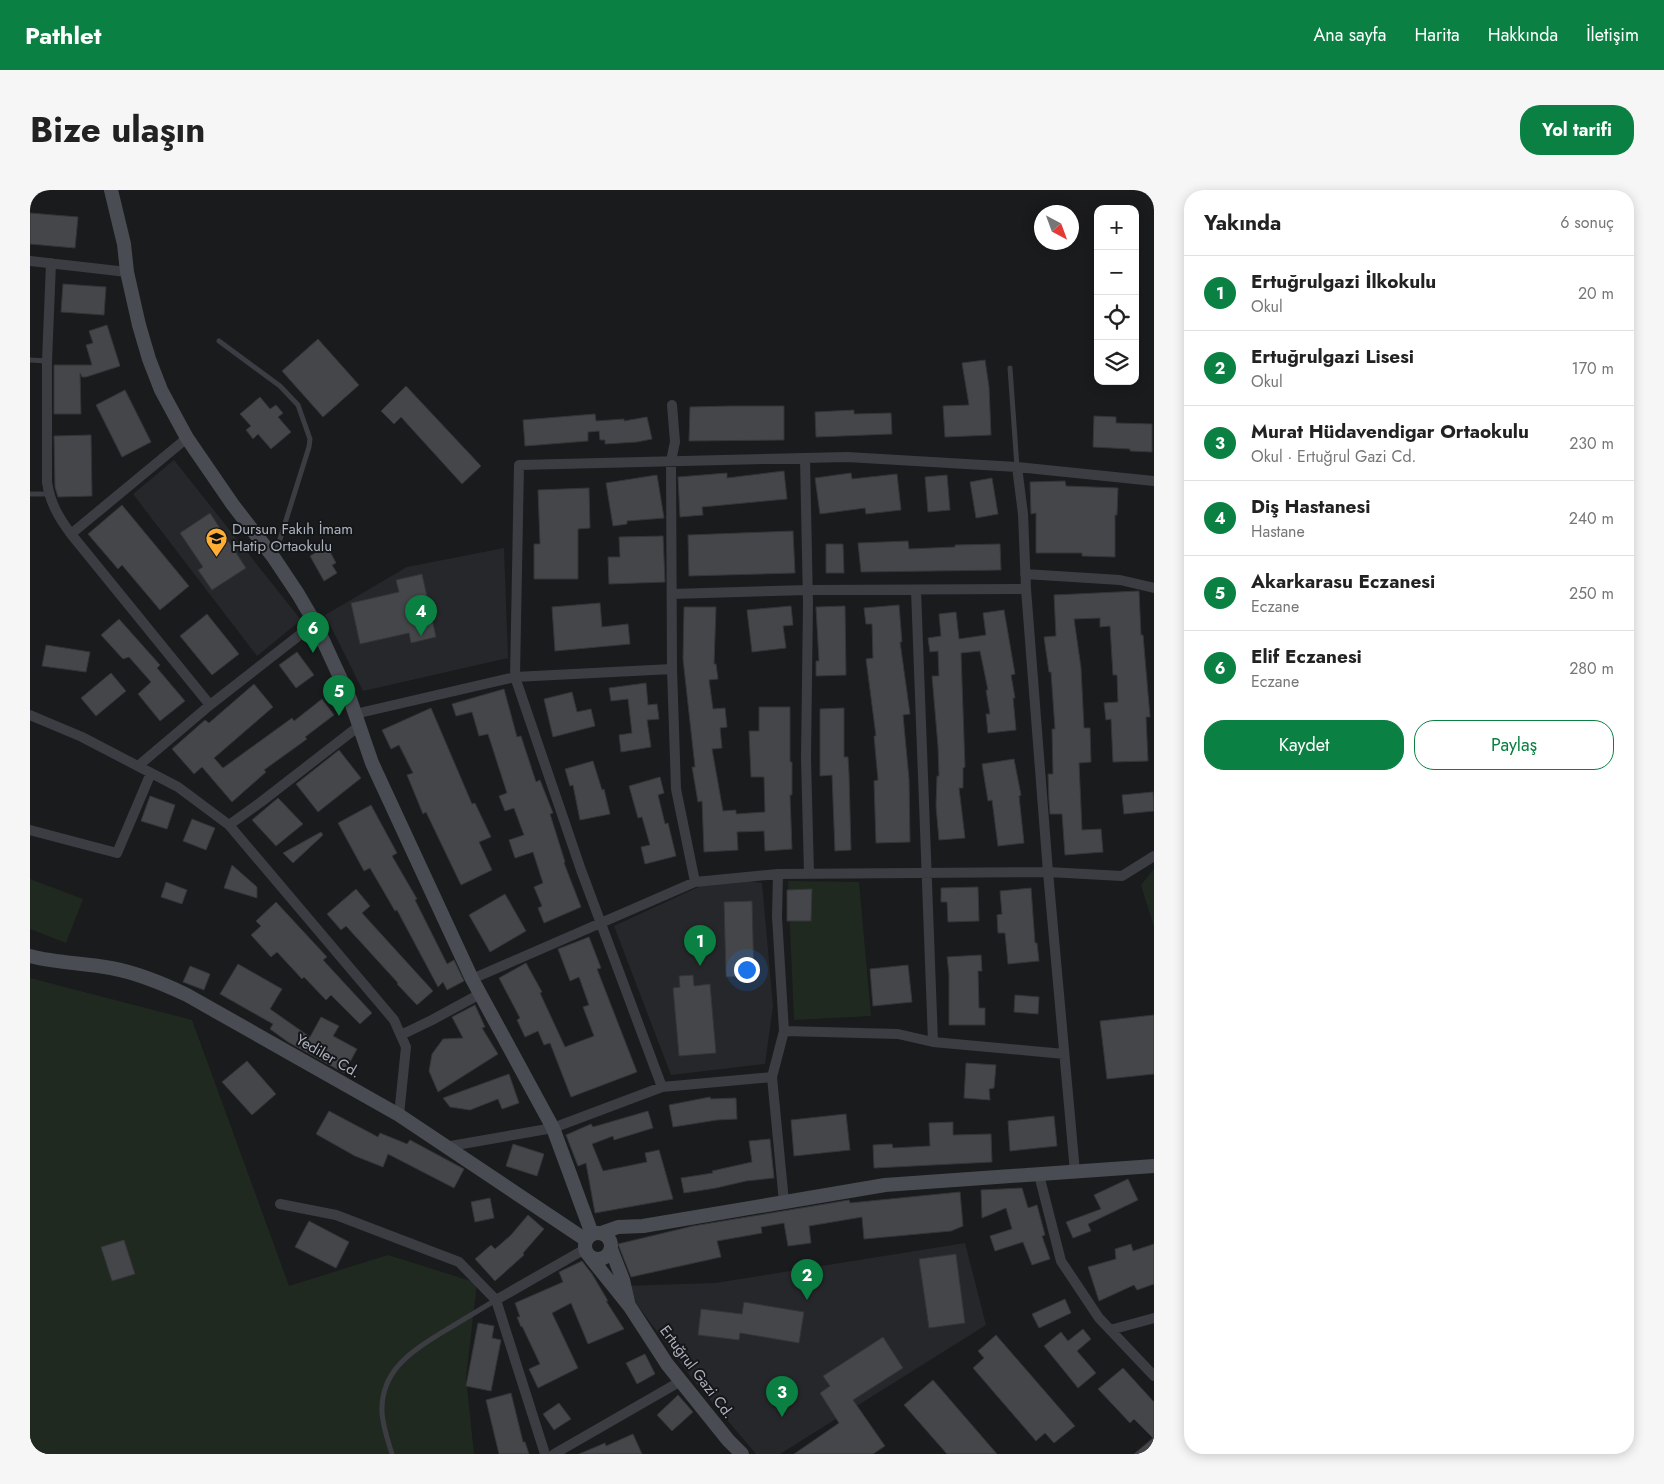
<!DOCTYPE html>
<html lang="tr">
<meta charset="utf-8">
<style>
:root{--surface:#fff;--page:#f6f6f6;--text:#222;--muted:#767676;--line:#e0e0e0;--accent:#0b8043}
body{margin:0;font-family:Jost,sans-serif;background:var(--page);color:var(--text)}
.controls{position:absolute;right:15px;top:15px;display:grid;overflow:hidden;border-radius:10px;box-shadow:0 2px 12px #0003}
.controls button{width:45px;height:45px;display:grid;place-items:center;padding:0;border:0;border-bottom:1px solid var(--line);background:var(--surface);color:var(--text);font:25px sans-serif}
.compass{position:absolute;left:1004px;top:15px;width:45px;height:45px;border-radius:50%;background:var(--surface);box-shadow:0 2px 12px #0003;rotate:139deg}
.you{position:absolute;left:716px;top:779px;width:18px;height:18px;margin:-12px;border:4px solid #fff;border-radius:50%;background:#1a73e8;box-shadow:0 0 0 8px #1a73e833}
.badge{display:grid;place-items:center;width:32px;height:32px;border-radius:50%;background:var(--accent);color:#fff;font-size:16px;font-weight:700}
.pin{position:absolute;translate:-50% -41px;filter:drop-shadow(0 1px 2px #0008)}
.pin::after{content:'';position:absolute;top:26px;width:18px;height:15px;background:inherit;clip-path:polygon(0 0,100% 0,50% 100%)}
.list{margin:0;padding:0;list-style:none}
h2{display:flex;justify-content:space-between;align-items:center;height:65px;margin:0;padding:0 20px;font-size:21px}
h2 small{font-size:16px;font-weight:400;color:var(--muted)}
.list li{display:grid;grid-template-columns:32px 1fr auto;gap:15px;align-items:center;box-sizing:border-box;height:75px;padding:0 20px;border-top:1px solid var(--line)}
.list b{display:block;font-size:19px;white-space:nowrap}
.list p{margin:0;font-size:16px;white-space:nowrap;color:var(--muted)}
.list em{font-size:16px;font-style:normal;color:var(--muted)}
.actions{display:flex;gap:10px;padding:15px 20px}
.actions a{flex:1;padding:11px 0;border:1px solid var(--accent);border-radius:20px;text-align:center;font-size:18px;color:var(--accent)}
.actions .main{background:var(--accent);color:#fff}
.icon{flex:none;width:28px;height:28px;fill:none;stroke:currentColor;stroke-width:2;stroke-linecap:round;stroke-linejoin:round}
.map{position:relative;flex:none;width:1124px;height:1264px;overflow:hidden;border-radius:20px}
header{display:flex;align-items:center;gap:30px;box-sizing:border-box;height:70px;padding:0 25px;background:var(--accent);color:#fff}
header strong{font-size:24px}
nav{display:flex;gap:28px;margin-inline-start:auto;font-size:18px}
.intro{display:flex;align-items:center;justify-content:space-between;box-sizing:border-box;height:120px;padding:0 30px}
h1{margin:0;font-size:35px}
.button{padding:12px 22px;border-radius:20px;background:var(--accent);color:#fff;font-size:18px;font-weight:700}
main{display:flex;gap:30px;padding:0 30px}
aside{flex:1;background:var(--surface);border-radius:20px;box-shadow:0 2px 12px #0003}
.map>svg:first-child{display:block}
.built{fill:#26272a}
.green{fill:#202920}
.building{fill:#44464a;stroke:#343539}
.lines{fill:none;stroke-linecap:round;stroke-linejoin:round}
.lane{stroke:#3b3d43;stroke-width:5}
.street{stroke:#3b3d43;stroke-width:10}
.secondary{stroke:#494c53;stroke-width:14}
.labels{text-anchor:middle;stroke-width:4;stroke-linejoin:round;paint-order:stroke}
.poi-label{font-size:15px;fill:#acb2be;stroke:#151618;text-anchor:start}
.street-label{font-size:15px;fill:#acb2be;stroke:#151618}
</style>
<header>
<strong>Pathlet</strong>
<nav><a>Ana sayfa</a><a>Harita</a><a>Hakkında</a><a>İletişim</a></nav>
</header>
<div class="intro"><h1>Bize ulaşın</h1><a class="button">Yol tarifi</a></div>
<main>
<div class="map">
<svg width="1124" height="1264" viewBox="0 0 1124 1264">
<rect width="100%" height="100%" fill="#1a1b1d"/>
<!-- built -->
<path class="built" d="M144 270 271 430 227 466 103 304Z
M474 358 478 468 333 501 295 425 377 377Z
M708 689 732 693 743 816 735 874 641 885 584 736 675 694Z
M935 1053 956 1135 750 1264H726L664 1191 593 1096 685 1093Z"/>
<!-- green -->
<path class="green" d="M1124 679V737L1111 695Z
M0 689 53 709 36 753 0 739Z
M758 691 829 692 841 826 764 830Z
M0 788 162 830 259 1096 358 1065 447 1093 436 1188 444 1264H0Z"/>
<!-- building -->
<path class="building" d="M0 23 48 27 45 58 0 54Z
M33 94 76 97 74 125 31 122Z
M77 135 90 176 56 187H52L50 183 51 224H24V175H62L56 155 63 153 59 141Z
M288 149 329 195 293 227 252 181Z
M955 170 959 197 961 245 915 247 913 216 939 215 932 173Z
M376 196 451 276 432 294 371 227 364 234 351 221Z
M95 200 121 252 92 267 66 215Z
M230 207 240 219 246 215 253 223 248 227 261 242 241 259 228 244 223 249 216 240 221 236 210 224Z
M701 216H754V250L659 251 660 217Z
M824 220V224L861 223 862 244 786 247 785 222Z
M565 224 566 231 594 229V231L617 227 622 249 607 252 575 254V250H570L569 241 558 242V251L495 256 493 230Z
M1064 226 1086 227V233L1122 234V262L1100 261V259L1063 257Z
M61 245 62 306 28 307 25 297 24 246Z
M754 281 757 309 672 317 673 325 650 327 648 287 697 283V288Z
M821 283 822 289 867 284 871 320 836 324 835 318 790 324 785 288Z
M627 285 634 328 597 331V334L583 336 576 293Z
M917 285 920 320 898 322 895 287Z
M962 288 968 324 946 328 940 292Z
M1035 291 1036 296 1088 298 1087 325H1085V367L1052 366V363H1006V323L1001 324 1000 292Z
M559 298 560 338 548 339V389H504V354H510L508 300Z
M92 315 159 396 130 420 92 375 88 379 58 344Z
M180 323 216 378 182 400 168 380 173 377 150 343Z
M763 341 765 383 659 386 658 345Z
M633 346 635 392 579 394 578 367H590L589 347Z
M878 351 879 359 925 357V355L970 354 971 380 831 382 828 353Z
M796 354H813L814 383H796Z
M297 356 306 373 302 375 307 383 294 391 280 366Z
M392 384 406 447 381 453 379 443 330 454 321 413 369 402 366 390Z
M1109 401 1111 445H1113L1120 527H1116L1118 571 1083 572 1081 529 1076 530 1074 513 1088 512 1087 485H1083L1080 436 1070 437V428L1044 429 1051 478 1054 538H1060L1061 572 1049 573 1052 640 1071 639 1073 662 1035 665 1032 624H1020L1019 611 1018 584H1023L1022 539H1025L1021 482H1019L1014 447 1026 446 1024 405Z
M570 413 572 437 598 434 600 454 525 461 522 417Z
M869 415 872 452H870L880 524 873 525 879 589 880 652 846 653 844 591 848 590 844 546H846L836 469 843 468 842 434H836L834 418Z
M761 416 763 435 753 436 756 458 722 462 717 420Z
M815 416 816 485 786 486V471H789L786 417Z
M654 417H686L684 474H686L688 489 679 490 683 519 695 518 697 537 690 538 692 558 682 559 693 621 706 620V624L735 622 734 587H721L719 541H729V517H760V572H762V605H760L762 659 735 661 734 641 707 642 708 660 674 662 672 611 668 612 662 577H665L653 469Z
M974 420 985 484 981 485 985 508H983L986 540 958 543 956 524H960L956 500H958L950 461 931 463 935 577 933 578V598H929L935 648 909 650 906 616 907 586H909L908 556 902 486H909L908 461 900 462 898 448 911 446 909 424 926 422 929 449 956 445 953 423Z
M177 424 209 464 182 485 150 446Z
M89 429 130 475 127 478 155 511 130 531 108 504 121 492 99 467 93 469 71 445Z
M16 455 60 462 56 482 12 476Z
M267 462 284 485 266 498 249 475Z
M81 483 96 501 66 526 51 508Z
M616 493 618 515 627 514 629 529 617 530 621 557 591 562 589 545 602 543 598 509 581 511 579 498Z
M224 494 243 517 184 568 193 578 262 528 264 531 292 509 304 525 275 547 277 549 234 580 236 582 202 612 172 577 164 584 142 559 175 530 179 533Z
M474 499 487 547 491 546 506 592 510 590 523 623 520 624 535 672 534 673 551 717 514 733 508 718 512 716 504 697 513 693 503 662 485 668 479 650 494 645 484 618 475 621 469 606 477 603 458 544 449 546 442 522 426 526 422 514Z
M542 502 547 522 561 519 565 536 523 547 514 509Z
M401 518 442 614 445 613 461 647 449 652 462 680 431 695 396 622 393 624 377 585 383 583 369 555 361 559 352 540Z
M814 518V567H818L819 584 821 660 805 661 802 585 790 586V519Z
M309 560 331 588 288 622 266 594Z
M984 569 991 605 989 606 994 653 968 656 962 610 958 611 952 574Z
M563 571 572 600 574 599 580 624 550 630 543 595 540 596 535 579Z
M630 587 634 603 628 605 635 634 638 633 646 666 615 674 611 657 620 655 612 627 608 628 599 596Z
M1123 602 1124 621 1094 624 1092 605Z
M120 606 145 615 137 639 111 631Z
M248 608 273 634 246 656 222 630Z
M341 615 367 663 362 666 387 709 385 710 417 774 424 770 434 791 417 800 413 792 408 797 367 720 365 721 340 678 334 681 308 633Z
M162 629 185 638 176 660 153 651Z
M291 642 293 645 263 673 253 663Z
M202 675 227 697V708L194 698Z
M136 692 157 700 152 714 131 707Z
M948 697 949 731 918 732 917 712H911V698Z
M1001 698 1005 753H1007L1009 771 978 774 975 743H968L967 725 972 724 970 701Z
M326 699 340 716 332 723 403 801 387 815 367 794 368 793 316 736 311 740 297 724Z
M782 699 781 731H757V700Z
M475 704 496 741 460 762 439 725Z
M722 711 724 786 696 787 694 712Z
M246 712 297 767 293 770 342 823 330 834 301 805 296 810 274 787 272 789 247 762 241 767 221 745 231 736 226 731Z
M559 747 571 778 567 779 607 882 541 907 520 853 514 855 508 841 495 847 487 830 490 828 469 788 496 773 512 802 510 803 535 857 564 846 553 817 559 815 549 787 540 791 528 759Z
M951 765 952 781H948L949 818H955V835H919V784L917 767Z
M208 774 252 799 240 819 280 847 291 827 309 836 303 846 327 859 314 883 258 852 240 839 243 834 190 804Z
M878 775 882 812 843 816 840 779Z
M160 776 180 784 174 800 153 792Z
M663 785 664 796 680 794 686 863 649 866 643 798 650 797 649 786Z
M985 805 1009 807 1008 824 984 822Z
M445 815 455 837 452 838 468 864 408 902 399 881 402 864 413 849 433 848 422 827Z
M1124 825V884L1077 889 1070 831Z
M217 871 246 904 222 925 192 892Z
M936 873 966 875 964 898 959 899 960 910 934 908Z
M479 884 489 913 472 919 468 909 440 920 420 917 413 908Z
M680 907 681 909 706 908 707 929 687 930 643 937 639 915Z
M299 921 348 947 350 943 377 954 380 950 434 979 424 998 358 964 353 977 325 966 286 944Z
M618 921 623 938 584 950 583 946 562 954 573 981 617 972 615 963 629 960 643 1009 565 1023 556 973 548 976 536 945 561 934 563 937Z
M816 924 820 960 764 966 761 930Z
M1024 926 1027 956 980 961 978 931Z
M923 932V945L961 944 962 972 844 978 843 955 862 954 863 958 900 956 899 933Z
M740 949 744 988 716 991 686 998 654 1003 651 988 683 983 682 981 722 972 719 951Z
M483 954 514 964 507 986 476 976Z
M1098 989 1108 1010 1058 1034 1061 1041 1043 1048 1036 1032 1071 1019 1064 1005Z
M992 998 998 1018 1007 1015 1015 1045 1012 1046 1020 1069 1002 1075 993 1052 965 1061 960 1046 982 1039 976 1018 952 1028 951 1000Z
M930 1002 933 1036 921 1041 834 1049 832 1027 779 1036 781 1053 758 1056 754 1033 731 1037 732 1043 687 1051 691 1067 601 1087 588 1054 663 1036 819 1010 820 1013Z
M460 1008 464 1028 445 1032 441 1012Z
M498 1025 514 1039 493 1063 494 1065 465 1091 445 1069 461 1055 465 1059 481 1045Z
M279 1031 319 1052 306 1078 265 1057Z
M94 1050 105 1084 82 1091 71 1057Z
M1101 1054 1103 1061 1124 1054V1094L1107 1100 1104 1095 1069 1111 1058 1077 1086 1069 1085 1059Z
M926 1064 935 1133 899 1138 889 1069Z
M552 1071 562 1084 578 1111H576L594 1139 558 1154 541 1113 522 1123 548 1178 508 1198 499 1179 510 1174 492 1136 491 1137 487 1127H490L485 1113 533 1092 529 1082Z
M1035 1109 1041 1123 1009 1138 1002 1124Z
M714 1112 774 1122 769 1153 710 1143 709 1150 668 1145 671 1119 712 1124Z
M448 1133 464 1136 462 1148 471 1150 461 1201 436 1196Z
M1053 1139 1061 1149 1047 1161 1066 1183 1048 1198 1014 1156 1031 1142 1038 1151Z
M966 1145 1045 1236 1024 1253 1015 1243 1006 1251 943 1178 954 1168 948 1161Z
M853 1147 873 1178 823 1210 855 1256 843 1264H764L809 1233 790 1203 800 1196 793 1186Z
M615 1164 625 1184 607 1194 596 1173Z
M1093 1178 1124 1212V1264H1104L1123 1248 1104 1229 1100 1233 1068 1199Z
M903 1190 967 1264H917L874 1215Z
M481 1203 493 1252H495L499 1264H469L456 1210Z
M648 1205 663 1222 642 1241 627 1225Z
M529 1213 541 1229 524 1240 513 1224Z
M603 1244 612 1264H549L575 1253 576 1256Z"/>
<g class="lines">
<!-- lane -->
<path class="lane" d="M189 151 250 196 268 215 280 249 279 257 245 365
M0 170 17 171
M980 178 987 277
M0 304H19
M362 1264C358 1251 353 1237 352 1223 350 1179 384 1160 416 1140 433 1130 449 1120 466 1110"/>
<!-- street -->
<path class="street" d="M0 71 97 82
M21 73 17 171V292C20 313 29 328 41 344L180 515
M642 215 645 252 641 271 642 479 646 599 665 692
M775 268 778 413 776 568 779 684
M987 277 993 324 996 399 1018 682 1045 982
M41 344 157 248
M995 384 1090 390 1124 398
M886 400 903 852
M642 404 778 400 996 399
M325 524 485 487 642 479
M0 525 52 547 148 597 199 635 364 830 376 857 369 925
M108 576 180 515 285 433
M199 635 231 612 329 536
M0 640 87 663 121 583
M748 684 747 727 754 841 742 887 754 1012
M442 789 665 692 748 684 1018 682 1092 686 1124 666
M754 841 868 844 903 852 1034 864
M371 845 402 830 450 804
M632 897 551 680 485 487 489 275 817 267 987 277 1124 291
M415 957 523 938 632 897 742 887
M1009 985 1031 1071 1069 1128 1124 1186
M250 1014 306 1025 429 1072 466 1110 515 1264
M466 1110 555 1059
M1080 1140 1124 1128
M524 1264 651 1191"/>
<!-- secondary -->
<path class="secondary" d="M81 0 94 54 97 82 109 135 119 169 131 200 157 248 203 315 244 368 268 404 285 433 320 509 342 573 442 789 523 938 562 1044
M0 766C26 773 54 773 81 778 108 783 132 793 157 805L369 925 556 1050
M555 1056a13 13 0 1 1 26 0a13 13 0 1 1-26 0Z
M571 1043 588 1037 613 1036 855 995 1124 976
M581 1059 593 1090 598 1112
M560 1067 600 1117 637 1174 698 1250 712 1264"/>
</g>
<!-- icons -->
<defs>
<symbol id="school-pin" viewBox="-11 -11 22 30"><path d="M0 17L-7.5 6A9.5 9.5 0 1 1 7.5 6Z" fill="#ffae31" stroke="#151618"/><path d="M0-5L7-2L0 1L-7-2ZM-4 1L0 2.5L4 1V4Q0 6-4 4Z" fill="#111"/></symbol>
</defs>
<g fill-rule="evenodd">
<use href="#school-pin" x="174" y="336" width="25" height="34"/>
</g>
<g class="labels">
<!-- poi labels -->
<g class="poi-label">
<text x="202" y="344">Dursun Fakıh İmam<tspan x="202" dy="17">Hatip Ortaokulu</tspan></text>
</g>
<!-- street labels -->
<g class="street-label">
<text transform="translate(298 866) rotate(30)" y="5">Yediler Cd.</text>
<text transform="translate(667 1182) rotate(53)" y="5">Ertuğrul Gazi Cd.</text>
</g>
</g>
</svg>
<div class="controls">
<button>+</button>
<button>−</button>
<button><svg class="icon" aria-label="locate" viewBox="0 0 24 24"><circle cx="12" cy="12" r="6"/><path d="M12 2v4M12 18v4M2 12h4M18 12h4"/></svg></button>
<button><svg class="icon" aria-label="layers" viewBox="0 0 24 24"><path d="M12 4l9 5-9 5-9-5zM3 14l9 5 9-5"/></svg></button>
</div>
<svg class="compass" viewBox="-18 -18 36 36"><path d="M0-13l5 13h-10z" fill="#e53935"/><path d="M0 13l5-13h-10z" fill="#767676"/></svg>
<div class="you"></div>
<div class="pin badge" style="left:670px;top:776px">1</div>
<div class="pin badge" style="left:777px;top:1110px">2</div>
<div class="pin badge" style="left:752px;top:1227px">3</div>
<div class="pin badge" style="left:391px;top:446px">4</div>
<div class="pin badge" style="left:309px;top:526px">5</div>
<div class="pin badge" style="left:283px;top:463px">6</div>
</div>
<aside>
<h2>Yakında<small>6 sonuç</small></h2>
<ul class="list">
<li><span class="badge">1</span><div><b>Ertuğrulgazi İlkokulu</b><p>Okul</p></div><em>20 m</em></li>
<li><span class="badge">2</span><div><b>Ertuğrulgazi Lisesi</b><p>Okul</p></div><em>170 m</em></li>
<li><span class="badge">3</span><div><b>Murat Hüdavendigar Ortaokulu</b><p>Okul · Ertuğrul Gazi Cd.</p></div><em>230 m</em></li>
<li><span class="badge">4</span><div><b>Diş Hastanesi</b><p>Hastane</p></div><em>240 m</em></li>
<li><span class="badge">5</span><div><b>Akarkarasu Eczanesi</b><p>Eczane</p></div><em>250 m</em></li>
<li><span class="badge">6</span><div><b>Elif Eczanesi</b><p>Eczane</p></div><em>280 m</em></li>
</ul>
<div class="actions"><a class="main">Kaydet</a><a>Paylaş</a></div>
</aside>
</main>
